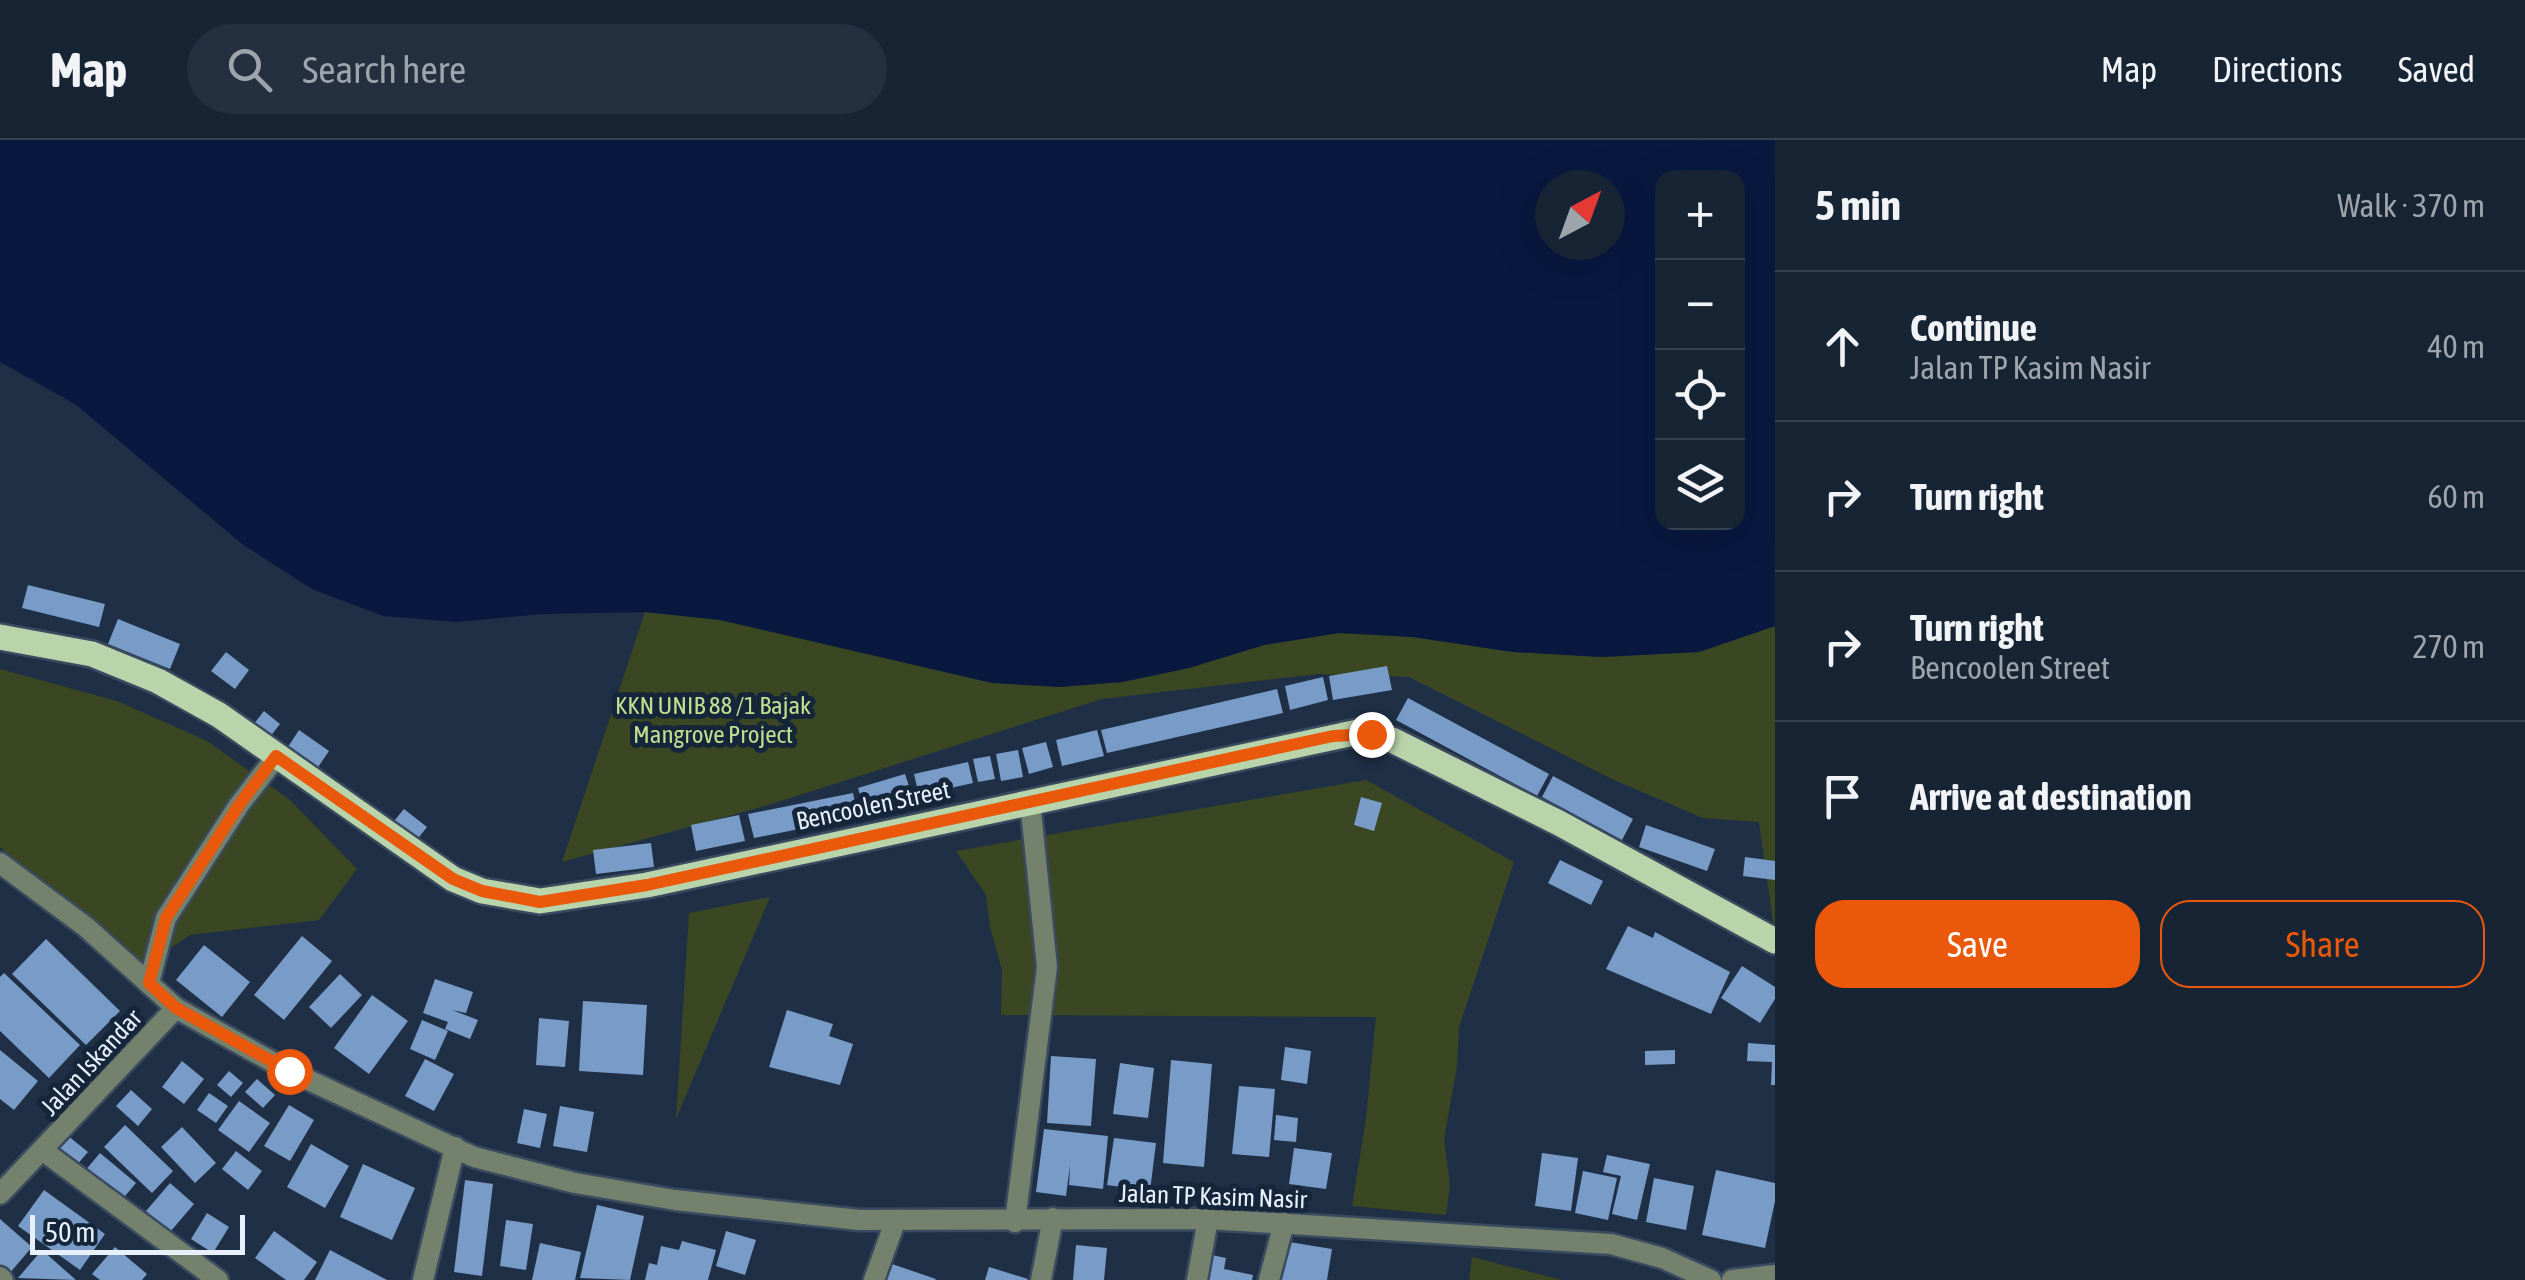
<!DOCTYPE html>
<meta charset="utf-8">
<style>
:root{--surface:#172434;--page:#243040;--text:#f1f3f6;--muted:#9ea4ac;--line:#36414f;--accent:#ea580c}
body{margin:0;font-family:"Asap Condensed",sans-serif;background:var(--page);color:var(--text)}
.controls{position:absolute;right:30px;top:30px;display:grid;overflow:hidden;border-radius:20px;box-shadow:0 10px 40px #0002}
.controls button{width:90px;height:90px;display:grid;place-items:center;padding:0;border:0;border-bottom:2px solid var(--line);background:var(--surface);color:var(--text);font:50px sans-serif}
.compass{position:absolute;left:1535px;top:30px;width:90px;height:90px;border-radius:50%;background:var(--surface);box-shadow:0 10px 40px #0002;rotate:41deg}
.scale{position:absolute;left:30px;bottom:25px;width:215px;box-sizing:border-box;padding-left:10px;border:5px solid #e7f0fc;border-top:0;font-size:28px;line-height:35px;white-space:nowrap;color:#e7f0fc;-webkit-text-stroke:8px #15263b;paint-order:stroke}
.stop{position:absolute;width:30px;height:30px;margin:-22px;border:8px solid #ea580c;border-radius:50%;background:#fff}
.stop.end{background:#ea580c;border-color:#fff;box-shadow:0 2px 10px #0008}
.list{margin:0;padding:0;list-style:none}
h2{display:flex;justify-content:space-between;align-items:center;height:130px;margin:0;padding:0 40px;font-size:42px}
h2 small{font-size:32px;font-weight:400;color:var(--muted)}
.list li{display:grid;grid-template-columns:65px 1fr auto;gap:30px;align-items:center;box-sizing:border-box;height:150px;padding:0 40px;border-top:2px solid var(--line)}
.list b{display:block;font-size:38px;white-space:nowrap}
.list p{margin:0;font-size:32px;white-space:nowrap;color:var(--muted)}
.list em{font-size:32px;font-style:normal;color:var(--muted)}
.actions{display:flex;gap:20px;padding:30px 40px}
.actions a{flex:1;padding:22px 0;border:2px solid var(--accent);border-radius:30px;text-align:center;font-size:35px;color:var(--accent)}
.actions .main{background:var(--accent);color:#fff}
.icon{flex:none;width:55px;height:55px;fill:none;stroke:currentColor;stroke-width:2;stroke-linecap:round;stroke-linejoin:round}
.map{position:relative;flex:none;width:1775px;height:1140px;overflow:hidden}
header{display:flex;align-items:center;gap:60px;box-sizing:border-box;height:140px;padding:0 50px;background:var(--surface);border-bottom:2px solid var(--line)}
header strong{font-size:48px}
nav{display:flex;gap:55px;margin-inline-start:auto;font-size:35px}
.search{width:700px;height:90px;background:var(--page);display:flex;align-items:center;gap:25px;box-sizing:border-box;padding:0 35px;border-radius:55px;color:var(--muted);font-size:38px}
main{display:flex}
aside{flex:1;background:var(--surface)}
.map>svg:first-child{display:block}
.green{fill:#3a4722}
.water{fill:#08183f;fill-rule:evenodd}
.building{fill:#789bc7}
.lines{fill:none;stroke-linecap:round;stroke-linejoin:round}
.minor-casing{stroke:#3b4b5f;stroke-width:25}
.tertiary-casing{stroke:#3b4b5f;stroke-width:25}
.primary-casing{stroke:#3b4b5f;stroke-width:30}
.minor{stroke:#74816d;stroke-width:20}
.tertiary{stroke:#74816d;stroke-width:20}
.primary{stroke:#b8d4aa;stroke-width:25}
.route{stroke:#ea580c;stroke-width:12}
.labels{text-anchor:middle;stroke-width:10;stroke-linejoin:round;paint-order:stroke}
.park-label{font-size:25px;fill:#c2de8f;stroke:#15263b}
.street-label{font-size:25px;fill:#e7f0fc;stroke:#15263b}
</style>
<header>
<strong>Map</strong>
<div class="search"><svg class="icon" aria-label="search" viewBox="0 0 24 24"><circle cx="10" cy="10" r="6"/><path d="M15 15l6 6"/></svg>Search here</div>
<nav><a>Map</a><a>Directions</a><a>Saved</a></nav>
</header>
<main>
<div class="map">
<svg width="1775" height="1140" viewBox="0 0 1775 1140">
<rect width="100%" height="100%" fill="#1f3046"/>
<!-- green -->
<path class="green" d="M645 472 721 480 1059 547 1122 542 1189 528 1264 505 1339 493 1413 497 1513 512 1602 517 1699 512 1775 486V796L1759 682 1703 678 1614 640 1409 537 1318 534 1102 559 765 666 562 722Z
M0 529 117 561 207 601 289 659 357 729 319 780 190 795 139 829 0 707Z
M1366 640 1514 722 1459 887 1457 926 1444 999 1450 1045 1446 1075 1352 1066 1366 978 1376 877 1001 875 1002 830 990 787 986 755 956 711Z
M770 757 676 979 689 773Z
M1472 1117 1562 1140H1469Z"/>
<!-- water -->
<path class="water" d="M0 0H1775V486L1699 512 1602 517 1513 512 1413 497 1339 493 1264 505 1189 528 1122 542 1059 547 992 543 720 480 645 472 542 474 457 482 383 476 312 449 242 404 75 264 0 222ZM1662 38H1738V382H1662ZM1550 45H1610V105H1550Z"/>
<!-- building -->
<path class="building" d="M28 445 105 464 99 487 22 468Z
M118 479 180 504 170 529 108 504Z
M226 512 249 530 235 549 211 531Z
M1387 526 1392 550 1333 560 1329 536Z
M1323 537 1328 560 1290 570 1285 546Z
M1277 549 1283 573 1107 613 1101 590Z
M1408 558 1549 634 1537 656 1396 580Z
M264 571 280 584 266 602 250 589Z
M299 590 329 611 314 633 284 613Z
M1097 590 1104 616 1062 626 1056 600Z
M1046 602 1053 627 1029 634 1022 608Z
M1018 610 1023 637 1001 641 996 614Z
M990 616 995 639 978 642 973 619Z
M968 622 973 643 919 655 914 634Z
M905 634 914 661 866 675 858 648Z
M1553 636 1633 679 1622 700 1542 657Z
M853 653 858 677 754 698 748 674Z
M1361 657 1382 663 1374 691 1354 685Z
M404 669 427 687 412 706 389 687Z
M739 675 745 701 696 711 691 685Z
M1646 685 1715 709 1707 731 1639 707Z
M651 703 654 727 596 734 593 710Z
M1745 717 1775 721V740L1743 736Z
M1560 720 1603 741 1591 765 1548 743Z
M1628 786 1653 798 1655 792 1730 832 1711 874 1606 829Z
M302 796 332 821 284 880 254 855Z
M46 799 120 871 86 905 12 834Z
M204 805 250 842 222 877 176 840Z
M1742 826 1775 847V859L1760 883 1721 858Z
M4 833 80 905 49 938 0 891V837Z
M340 834 362 855 331 888 309 867Z
M435 839 473 852 466 873 452 870 478 880 470 899 445 889 448 882 423 873Z
M372 855 408 881 369 934 334 908Z
M583 861 647 865 643 935 579 931Z
M787 870 833 884 829 896 853 904 840 945 769 927Z
M539 878 569 881 565 927 536 925Z
M422 880 448 891 435 920 410 909Z
M1748 903 1775 905V945H1771L1772 922 1747 921Z
M1285 907 1311 911 1307 944 1281 940Z
M0 910 38 941 14 970 0 959Z
M1675 910V924L1645 925V911Z
M1051 916 1096 919 1091 986 1047 983Z
M425 919 454 934 434 971 405 956Z
M1171 920 1212 924 1204 1027 1163 1023Z
M182 921 204 939 184 964 162 947Z
M1120 923 1154 928 1148 978 1113 974Z
M229 931 243 943 231 957 217 945Z
M257 939 275 955 263 968 245 952Z
M1239 946 1275 949 1269 1017 1232 1014Z
M131 950 152 969 138 986 116 966Z
M209 953 228 966 216 983 197 970Z
M239 961 270 983 249 1012 218 990Z
M289 965 314 980 290 1021 264 1006Z
M560 966 594 972 587 1012 553 1006Z
M524 969 547 974 540 1008 517 1003Z
M1276 975 1298 978 1296 1002 1274 1000Z
M125 985 173 1031 152 1053 104 1007Z
M182 987 216 1023 195 1043 161 1007Z
M1044 989 1108 996 1103 1049 1069 1045 1070 1025 1066 1056 1036 1052Z
M67 995 88 1012 75 1027 54 1010Z
M1114 998 1156 1003 1150 1051 1107 1045Z
M311 1004 349 1026 325 1068 287 1047Z
M1294 1008 1332 1013 1326 1049 1289 1044Z
M236 1011 262 1031 248 1050 222 1029Z
M100 1013 136 1043 120 1062 84 1032Z
M1542 1013 1578 1018 1571 1071 1535 1066Z
M1607 1015 1650 1024 1637 1080 1612 1074 1621 1036 1603 1032Z
M363 1024 415 1048 392 1100 340 1077Z
M1716 1030 1775 1043V1061L1765 1108 1702 1095Z
M1583 1031 1617 1038 1608 1080 1575 1073Z
M1654 1038 1694 1046 1686 1090 1646 1082Z
M465 1040 493 1044 482 1136 454 1132Z
M170 1043 194 1064 170 1092 146 1071Z
M44 1050 105 1094 80 1130 18 1086Z
M597 1065 644 1076 630 1140 580 1138Z
M207 1073 229 1087 213 1113 191 1099Z
M0 1079 32 1107 9 1134 0 1126Z
M506 1080 533 1084 526 1130 500 1126Z
M274 1091 317 1122 304 1140H286L255 1118Z
M726 1091 756 1100 745 1135 716 1126Z
M682 1101 716 1110 708 1140H645L649 1123 657 1125 661 1106 679 1110Z
M1283 1101 1332 1109 1327 1140H1277Z
M540 1103 581 1112 575 1140H532Z
M1076 1105 1107 1108 1104 1140H1073Z
M115 1107 147 1134 142 1140H100L92 1134Z
M42 1110 76 1140 18 1138Z
M330 1110 387 1140H315Z
M1207 1114 1226 1118 1224 1129 1253 1135 1252 1140H1202Z
M892 1124 936 1139 935 1140H886Z
M989 1127 1028 1139 1027 1140H985Z"/>
<g class="lines">
<defs>
<path id="minor" d="M149 843 166 778 239 665 276 617
M42 1010 218 1140
M0 1054 176 868
M1015 1082 1047 827 1030 661
M0 1137 3 1140
M423 1140 455 1007
M874 1140 895 1082
M1041 1140 1053 1078
M1197 1140 1208 1079
M1269 1140 1284 1083"/>
<path id="tertiary" d="M0 723 86 787 176 868 206 885 289 931 474 1017 575 1043 675 1060 859 1080 1208 1079 1611 1104 1662 1118 1711 1140
M1732 1140 1775 1135"/>
<path id="primary" d="M0 497 92 514 158 541 219 575 453 739 482 751 540 761 647 745 1358 592 1392 600 1559 683 1775 801"/>
</defs>
<!-- minor casing -->
<use href="#minor" class="minor-casing"/>
<!-- tertiary casing -->
<use href="#tertiary" class="tertiary-casing"/>
<!-- primary casing -->
<use href="#primary" class="primary-casing"/>
<!-- minor -->
<use href="#minor" class="minor"/>
<!-- tertiary -->
<use href="#tertiary" class="tertiary"/>
<!-- primary -->
<use href="#primary" class="primary"/>
</g>
<g class="lines">
<!-- route -->
<path class="route" d="M289 931 176 868 149 843 166 778 239 665 276 616 453 739 482 751 540 762 647 745 1333 596 1371 594"/>
</g>
<g class="labels">
<!-- park labels -->
<g class="park-label">
<text x="713" y="574">KKN UNIB 88 /1 Bajak<tspan x="713" dy="29">Mangrove Project</tspan></text>
</g>
<!-- street labels -->
<g class="street-label">
<text transform="translate(873 665) rotate(-12)" y="9">Bencoolen Street</text>
<text transform="translate(91 922) rotate(-47)" y="9">Jalan Iskandar</text>
<text transform="translate(1213 1056) rotate(2)" y="9">Jalan TP Kasim Nasir</text>
</g>
</g>
</svg>
<div class="controls">
<button>+</button>
<button>−</button>
<button><svg class="icon" aria-label="locate" viewBox="0 0 24 24"><circle cx="12" cy="12" r="6"/><path d="M12 2v4M12 18v4M2 12h4M18 12h4"/></svg></button>
<button><svg class="icon" aria-label="layers" viewBox="0 0 24 24"><path d="M12 4l9 5-9 5-9-5zM3 14l9 5 9-5"/></svg></button>
</div>
<svg class="compass" viewBox="-18 -18 36 36"><path d="M0-13l5 13h-10z" fill="#e53935"/><path d="M0 13l5-13h-10z" fill="#9ea4ac"/></svg>
<div class="scale">50 m</div>
<div class="stop" style="left:289px;top:931px"></div>
<div class="stop end" style="left:1371px;top:594px"></div>
</div>
<aside>
<h2>5 min<small>Walk · 370 m</small></h2>
<ul class="list">
<li><svg class="icon" aria-label="ahead" viewBox="0 0 24 24"><path d="M12 20V5M6 11l6-6 6 6"/></svg><div><b>Continue</b><p>Jalan TP Kasim Nasir</p></div><em>40 m</em></li>
<li><svg class="icon" aria-label="right" viewBox="0 0 24 24"><path d="M7 20v-9h11M14 6l5 5-5 5"/></svg><div><b>Turn right</b></div><em>60 m</em></li>
<li><svg class="icon" aria-label="right" viewBox="0 0 24 24"><path d="M7 20v-9h11M14 6l5 5-5 5"/></svg><div><b>Turn right</b><p>Bencoolen Street</p></div><em>270 m</em></li>
<li><svg class="icon" aria-label="arrive" viewBox="0 0 24 24"><path d="M6 21V4h12l-3 4 3 4H6"/></svg><div><b>Arrive at destination</b></div></li>
</ul>
<div class="actions"><a class="main">Save</a><a>Share</a></div>
</aside>
</main>
